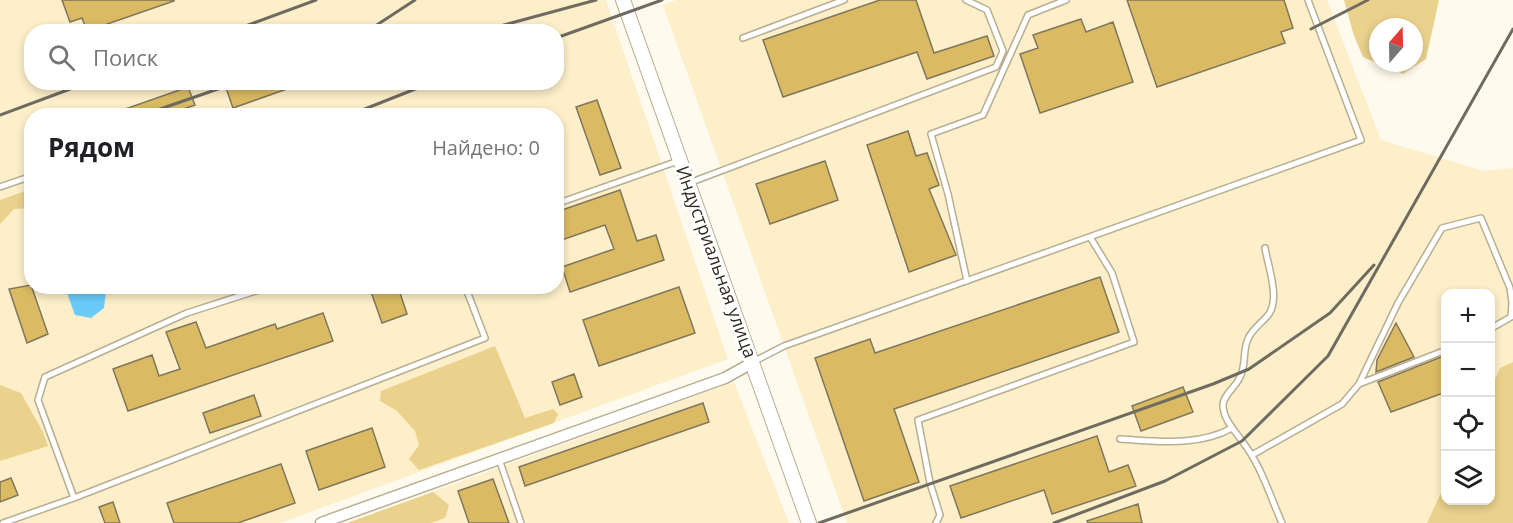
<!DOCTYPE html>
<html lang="ru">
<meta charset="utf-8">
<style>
:root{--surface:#fff;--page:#f6f6f6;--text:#202124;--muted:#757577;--line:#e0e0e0}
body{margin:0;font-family:"Open Sans",sans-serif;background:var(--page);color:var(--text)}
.controls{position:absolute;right:18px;bottom:18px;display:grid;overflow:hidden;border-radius:12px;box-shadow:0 3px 9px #0003}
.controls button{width:54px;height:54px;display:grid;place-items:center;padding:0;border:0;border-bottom:2px solid var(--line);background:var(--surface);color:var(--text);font:30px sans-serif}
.compass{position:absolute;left:1369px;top:18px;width:54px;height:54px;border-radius:50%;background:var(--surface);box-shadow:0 3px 9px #0003;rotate:20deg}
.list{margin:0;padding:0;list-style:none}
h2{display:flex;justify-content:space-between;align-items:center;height:78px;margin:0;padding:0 24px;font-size:26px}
h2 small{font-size:20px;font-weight:400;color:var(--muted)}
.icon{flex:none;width:33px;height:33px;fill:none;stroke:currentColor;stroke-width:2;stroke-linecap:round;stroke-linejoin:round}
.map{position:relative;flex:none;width:1513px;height:523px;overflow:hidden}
.search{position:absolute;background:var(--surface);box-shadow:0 3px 9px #0003;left:24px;top:24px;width:540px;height:66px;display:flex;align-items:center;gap:15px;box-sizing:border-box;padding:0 21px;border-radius:24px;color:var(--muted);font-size:22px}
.panel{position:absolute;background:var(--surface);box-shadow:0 3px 9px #0003;left:24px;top:108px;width:540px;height:186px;border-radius:24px}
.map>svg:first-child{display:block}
.built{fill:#fcefc9;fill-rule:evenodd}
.green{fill:#ead18c;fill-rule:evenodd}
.water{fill:#6acbfb}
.building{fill:#dabb63;stroke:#80765c;stroke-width:1.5}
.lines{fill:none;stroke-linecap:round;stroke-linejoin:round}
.service-casing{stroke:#b8ae92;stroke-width:8}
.minor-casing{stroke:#b8ae92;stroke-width:13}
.tertiary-casing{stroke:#b8ae92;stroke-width:16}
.service{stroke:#fff;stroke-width:5}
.minor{stroke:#fff;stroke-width:10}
.tertiary{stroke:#fff;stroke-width:14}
.rail{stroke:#6f6b60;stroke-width:3}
.labels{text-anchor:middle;stroke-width:6;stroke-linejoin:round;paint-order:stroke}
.street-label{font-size:18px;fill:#2f2b20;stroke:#fff}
</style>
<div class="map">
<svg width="1513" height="523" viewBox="0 0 1513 523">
<rect width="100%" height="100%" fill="#fefaee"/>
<!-- built -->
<path class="built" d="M0 0H606L728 359 280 523H0ZM32 32H556V82H32ZM32 116H556V286H32Z
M676 0H1327L1381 140 1484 171 1513 168V362L1500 368 1491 388 1490 294H1446L1445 484 1427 523H847L663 5Z
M734 382 789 523H347Z"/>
<!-- green -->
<path class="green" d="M1344 0H1439L1426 59 1403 74 1363 57 1354 36ZM1378 27H1414V63H1378Z
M31 189V208L14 209 0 224V200Z
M495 346 525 418 553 409 558 414 554 423 419 470 409 459 419 445 415 431 397 411 380 401 381 391Z
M1513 362V523H1427L1445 484 1446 500H1490L1491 388 1500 368Z
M0 385 21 393 43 432 48 446 0 461Z
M433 492 449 505 445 518 431 523H347Z"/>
<!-- water -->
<path class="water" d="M69 286 103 287 106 291 104 308 91 318 75 315 66 290Z"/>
<!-- building -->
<path class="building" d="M62 0H174V1L87 31 82 18 70 22Z
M880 0H916L934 53 987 36 994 56 927 79 917 52 783 97 763 40Z
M1127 0H1284L1293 28 1281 32 1285 43 1157 87Z
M1081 19 1086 32 1113 22 1133 82 1040 113 1020 54 1038 48 1033 35Z
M224 82H301V84L233 108Z
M188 87 195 105 164 116H111V114Z
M597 100 621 168 600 175 576 107Z
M908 131 916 156 927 153 939 185 929 189 956 255 909 272 867 145Z
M825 161 838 200 770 224 756 184Z
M620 190 637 241 656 235 664 260 570 292 562 267 614 249 605 225 556 242V212Z
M1100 277 1119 332 894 409 919 482 864 501 815 358 870 339 875 353Z
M31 285 48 334 27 343 9 289Z
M369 286H379L382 293 398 287 407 314 382 323Z
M679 287 695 333 599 366 583 320Z
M323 313 333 341 128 411 113 369 152 355 159 376 180 369 166 332 196 322 206 348 275 324 277 329Z
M1396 323 1414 357 1376 372 1377 360Z
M1446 355V392L1391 412 1378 382Z
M574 374 582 397 560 405 552 382Z
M1183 387 1193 412 1141 431 1132 406Z
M254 395 261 416 210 433 203 413Z
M703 403 709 422 525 486 519 467Z
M372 428 385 467 319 490 306 451Z
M1097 436 1109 472 1128 465 1136 486 1052 514 1044 490 961 518 950 486Z
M281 464 295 503 238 523H174L167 503Z
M11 478 18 495 0 502V482Z
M493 479 509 523H469L458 491Z
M113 502 120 523H105L99 507Z
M1138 504 1142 523H1088L1087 521Z"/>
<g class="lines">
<defs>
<path id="service" d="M743 38 844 0
M195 116 203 112
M689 183 996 67 1003 51 987 10 966 0
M0 187 32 176
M556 204 678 161
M1265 248C1268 266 1280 298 1269 314 1262 323 1252 329 1248 339 1242 351 1247 366 1239 379 1235 387 1223 396 1223 405 1223 419 1235 431 1242 441 1261 465 1270 496 1282 523
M967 281 948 194 931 134 983 115 1028 15 1066 0
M753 362 784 346 1361 140 1308 0
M1359 384 1398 303 1442 228 1481 218 1510 288 1512 303 1511 317 1490 329
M1120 439C1156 441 1198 447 1232 428
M1252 455 1342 404 1359 384 1446 350
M499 459 521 523
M74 498 38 400 45 377 187 313 271 286
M3 523 74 498 485 338 465 286
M936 523 940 515 930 483 918 420 1134 342 1112 273 1090 237"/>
<path id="minor" d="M321 523 725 378 752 363"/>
<path id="tertiary" d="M623 0 809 523"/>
</defs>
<!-- service casing -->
<use href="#service" class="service-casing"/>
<!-- minor casing -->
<use href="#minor" class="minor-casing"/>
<!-- tertiary casing -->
<use href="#tertiary" class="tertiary-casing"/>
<!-- service -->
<use href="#service" class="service"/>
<!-- minor -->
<use href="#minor" class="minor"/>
<!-- tertiary -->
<use href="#tertiary" class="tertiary"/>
<!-- rail -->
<path class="rail" d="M1311 29 1368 0
M229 32 316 0
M366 32 415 0
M473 32 489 29 596 0
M556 38 662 0
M0 115 89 82
M140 116 238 82
M347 116 433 82
M819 523 1213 384 1249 369 1330 313 1374 265
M1054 523 1165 481 1242 441 1328 356 1513 29"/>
</g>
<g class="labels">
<!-- street labels -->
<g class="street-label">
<text transform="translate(716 262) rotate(70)" y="6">Индустриальная улица</text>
</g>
</g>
</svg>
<div class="controls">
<button>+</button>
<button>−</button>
<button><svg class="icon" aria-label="locate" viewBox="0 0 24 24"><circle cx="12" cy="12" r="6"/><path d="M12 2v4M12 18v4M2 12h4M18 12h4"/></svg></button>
<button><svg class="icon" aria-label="layers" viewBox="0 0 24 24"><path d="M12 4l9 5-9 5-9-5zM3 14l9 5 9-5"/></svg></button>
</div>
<svg class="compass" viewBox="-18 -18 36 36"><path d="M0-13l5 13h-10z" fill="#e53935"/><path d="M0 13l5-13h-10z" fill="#757577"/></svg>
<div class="search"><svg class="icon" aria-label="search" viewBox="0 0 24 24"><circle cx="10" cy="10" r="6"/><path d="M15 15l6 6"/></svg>Поиск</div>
<section class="panel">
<h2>Рядом<small>Найдено: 0</small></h2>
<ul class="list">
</ul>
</section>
</div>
